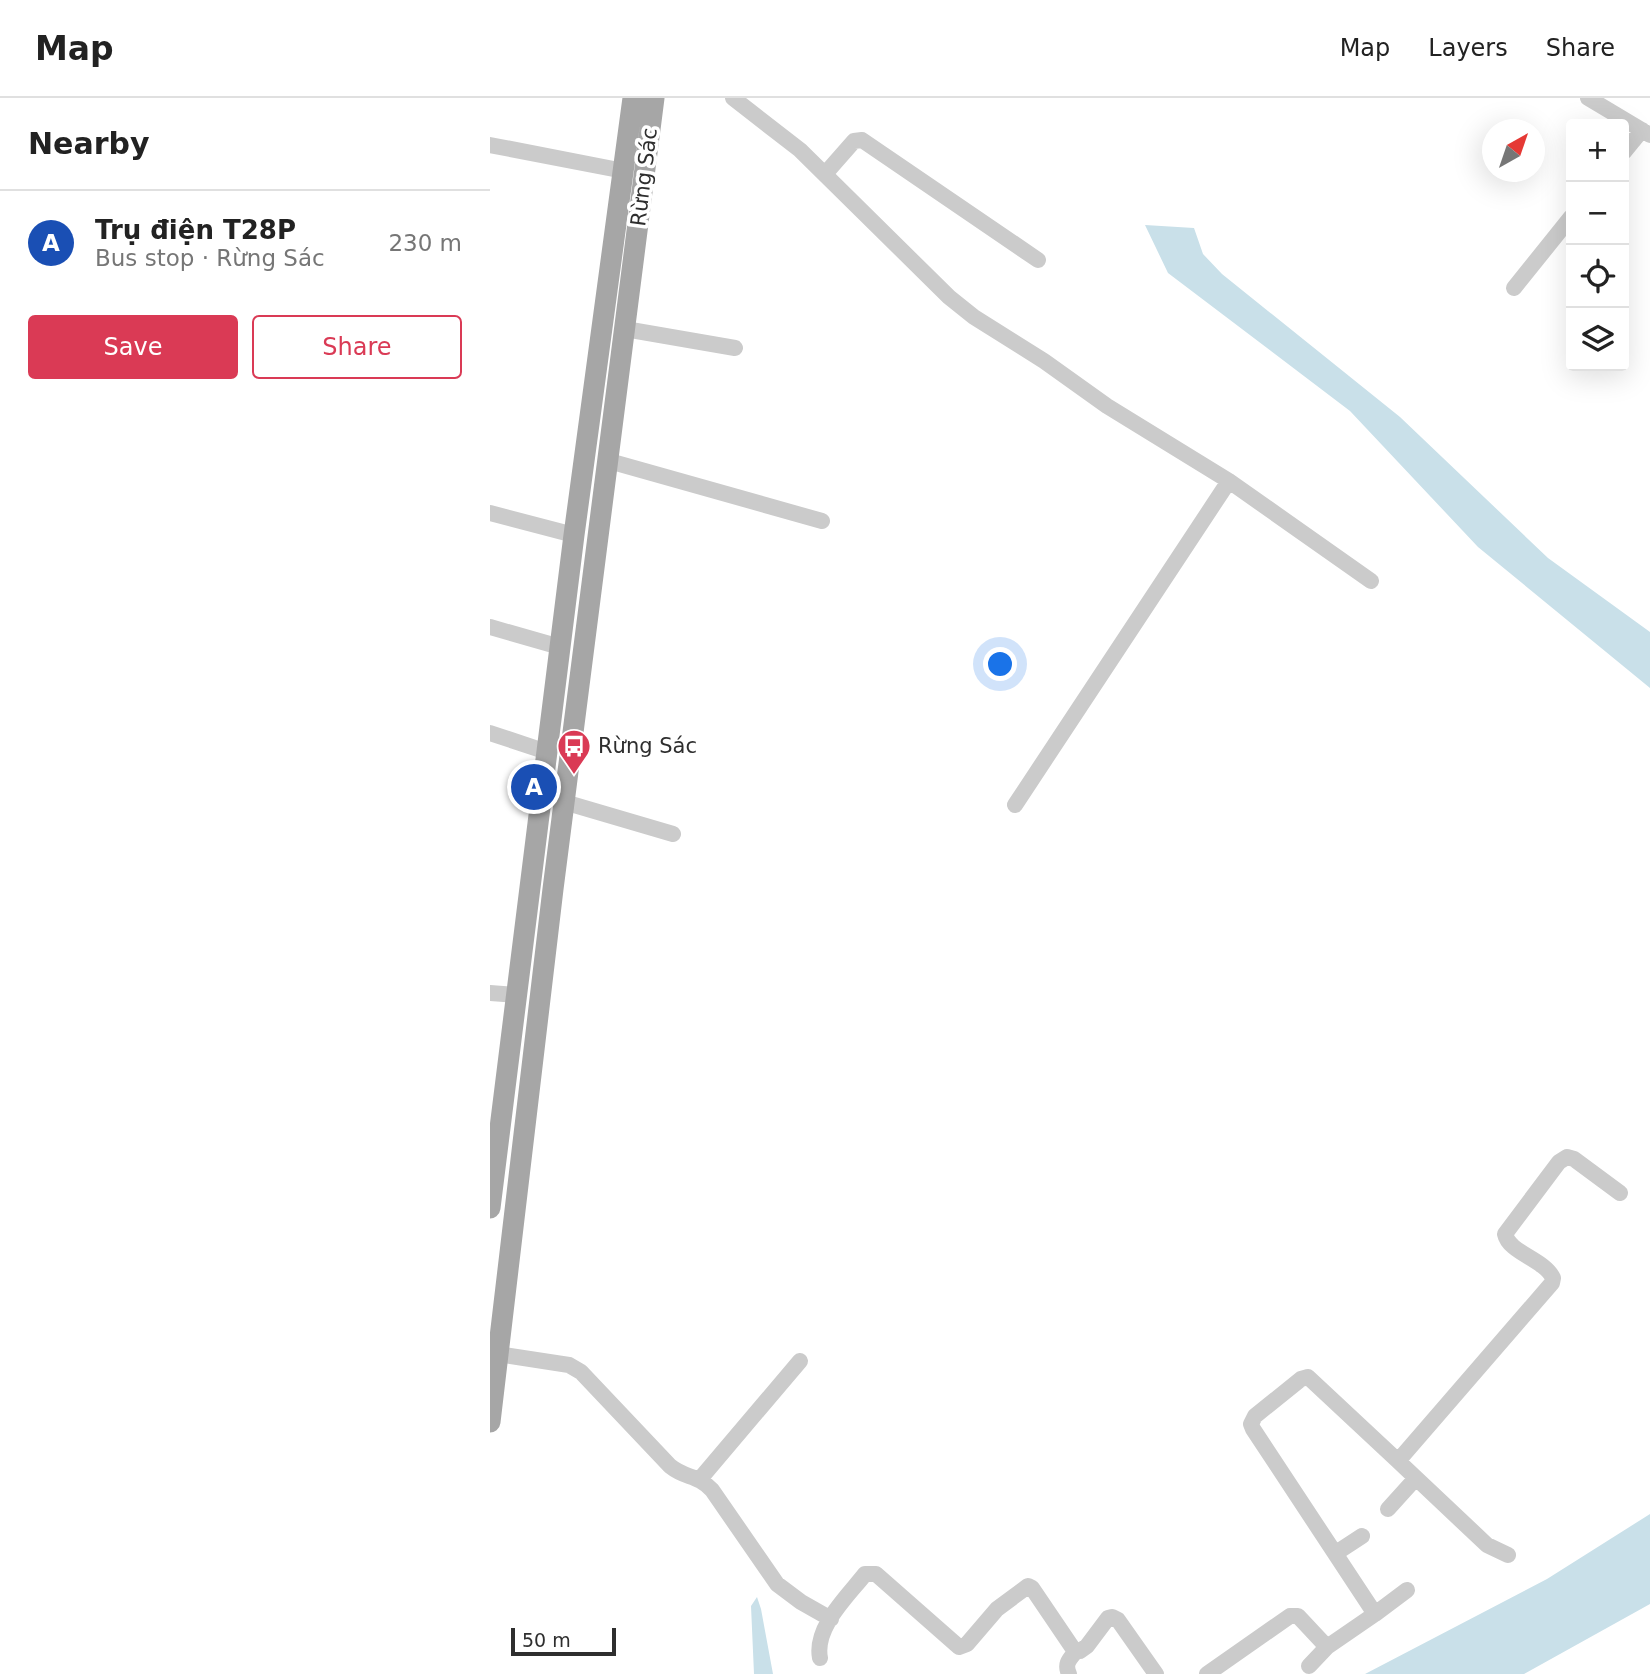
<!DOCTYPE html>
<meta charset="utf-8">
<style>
:root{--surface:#fff;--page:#f6f6f6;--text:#222;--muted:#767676;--line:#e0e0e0;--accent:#da3a55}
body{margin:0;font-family:"DejaVu Sans",sans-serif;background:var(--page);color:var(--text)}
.controls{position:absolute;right:21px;top:21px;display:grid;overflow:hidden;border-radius:7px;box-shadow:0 7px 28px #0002}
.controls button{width:63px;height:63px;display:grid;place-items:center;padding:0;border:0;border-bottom:2px solid var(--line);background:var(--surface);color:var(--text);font:35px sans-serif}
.compass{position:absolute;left:992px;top:21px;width:63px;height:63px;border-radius:50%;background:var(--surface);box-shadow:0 7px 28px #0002;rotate:40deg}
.scale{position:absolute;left:21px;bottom:18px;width:105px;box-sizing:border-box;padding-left:7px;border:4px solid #2e2e2e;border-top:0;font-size:19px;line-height:24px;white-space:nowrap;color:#2e2e2e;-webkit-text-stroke:5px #fff;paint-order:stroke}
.you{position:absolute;left:511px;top:567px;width:24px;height:24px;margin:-18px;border:5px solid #fff;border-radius:50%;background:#1a73e8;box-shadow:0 0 0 10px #1a73e833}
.badge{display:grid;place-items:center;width:46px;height:46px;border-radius:50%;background:var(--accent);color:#fff;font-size:23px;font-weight:700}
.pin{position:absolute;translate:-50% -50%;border:4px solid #fff;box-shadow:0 2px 7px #0006}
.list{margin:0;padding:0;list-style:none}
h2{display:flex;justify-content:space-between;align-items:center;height:91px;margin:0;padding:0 28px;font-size:30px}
h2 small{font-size:23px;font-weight:400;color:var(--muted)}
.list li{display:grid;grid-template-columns:46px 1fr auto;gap:21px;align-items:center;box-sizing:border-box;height:105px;padding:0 28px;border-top:2px solid var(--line)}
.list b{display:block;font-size:26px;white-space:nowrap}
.list p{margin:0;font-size:23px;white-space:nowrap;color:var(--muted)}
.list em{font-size:23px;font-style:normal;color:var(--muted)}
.actions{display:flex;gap:14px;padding:21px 28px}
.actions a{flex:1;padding:16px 0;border:2px solid var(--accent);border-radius:7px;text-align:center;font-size:24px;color:var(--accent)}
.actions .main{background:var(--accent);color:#fff}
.icon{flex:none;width:38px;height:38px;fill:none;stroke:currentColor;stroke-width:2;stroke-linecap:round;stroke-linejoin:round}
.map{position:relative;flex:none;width:1160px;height:1576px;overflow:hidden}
header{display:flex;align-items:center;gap:42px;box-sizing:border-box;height:98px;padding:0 35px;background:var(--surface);border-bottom:2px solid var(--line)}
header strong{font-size:33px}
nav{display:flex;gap:38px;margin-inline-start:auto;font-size:24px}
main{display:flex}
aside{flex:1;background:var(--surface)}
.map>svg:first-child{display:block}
.water{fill:#c9e0e9}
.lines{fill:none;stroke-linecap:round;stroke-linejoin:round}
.minor{stroke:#cbcbcb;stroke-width:16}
.major{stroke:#a6a6a6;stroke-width:21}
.labels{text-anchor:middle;stroke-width:7;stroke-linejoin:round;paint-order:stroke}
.street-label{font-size:21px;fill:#2e2e2e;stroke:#fff}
.poi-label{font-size:21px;fill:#2e2e2e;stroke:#fff;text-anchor:start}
</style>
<header>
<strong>Map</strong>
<nav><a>Map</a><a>Layers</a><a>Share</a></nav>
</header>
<main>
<aside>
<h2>Nearby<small></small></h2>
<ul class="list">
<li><span class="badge" style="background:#1a4fb4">A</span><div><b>Trụ điện T28P</b><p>Bus stop · Rừng Sác</p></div><em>230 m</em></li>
</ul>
<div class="actions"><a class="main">Save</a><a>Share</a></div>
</aside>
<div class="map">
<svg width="1160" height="1576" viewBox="0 0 1160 1576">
<rect width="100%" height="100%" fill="#fff"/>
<!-- water -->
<path class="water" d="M655 127 704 130 713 156 732 176 910 319 1058 460 1160 534V590L988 449 860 313 678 175Z
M1160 1416V1506L1034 1576H875L1057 1481Z
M267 1499 271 1511 283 1576H264L261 1508Z"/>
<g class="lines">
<!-- minor -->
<path class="minor" d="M243 0 310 52 459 199 484 219 554 263 617 308 739 383 881 483
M1098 0 1160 37
M0 47 134 73
M1134 54 1152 32
M335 76 364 43 372 42 548 162
M1024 190 1081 119
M135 231 245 250
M119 363 332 423
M0 415 84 437
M0 529 70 549
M0 635 57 654
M74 704 183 736
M525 707 739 383
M0 895 27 897
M8 1256 79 1267 91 1274 180 1368C196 1381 207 1376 222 1392L287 1486 311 1504 341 1521
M908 1363 997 1447 1018 1457
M210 1381 310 1263
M898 1411 926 1380
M846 1455 872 1438
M885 1516 917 1492
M330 1560C324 1529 358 1498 375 1476H386L469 1549 477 1546 507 1511 538 1488 542 1490 584 1552 590 1553 597 1548 618 1520 622 1519 628 1522 666 1576
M819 1568 837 1549
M579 1576C574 1565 580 1561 587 1552
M717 1576 800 1518H808L837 1549 885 1516 763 1331 761 1326 765 1318 811 1281 818 1279 908 1363 1062 1185 1063 1180C1054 1161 1019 1155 1015 1136L1069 1064 1077 1059 1084 1061 1130 1095"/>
<!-- major -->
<path class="major" d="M0 1110 84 437 143 0
M0 1324 63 791 164 0"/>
</g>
<!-- icons -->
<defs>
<symbol id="bus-pin" viewBox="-11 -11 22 30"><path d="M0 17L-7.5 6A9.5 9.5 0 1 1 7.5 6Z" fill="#da3a55" stroke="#fff"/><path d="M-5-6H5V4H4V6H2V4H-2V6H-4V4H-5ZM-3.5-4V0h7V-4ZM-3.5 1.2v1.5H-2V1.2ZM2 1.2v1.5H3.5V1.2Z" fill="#fff"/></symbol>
</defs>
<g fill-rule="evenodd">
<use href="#bus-pin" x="65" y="629" width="38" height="52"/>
</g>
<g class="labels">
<!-- street labels -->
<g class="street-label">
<text transform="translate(154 79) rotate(-83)" y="7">Rừng Sác</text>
</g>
<!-- poi labels -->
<g class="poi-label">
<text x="108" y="655">Rừng Sác</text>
</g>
</g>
</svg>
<div class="controls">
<button>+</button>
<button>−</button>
<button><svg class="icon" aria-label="locate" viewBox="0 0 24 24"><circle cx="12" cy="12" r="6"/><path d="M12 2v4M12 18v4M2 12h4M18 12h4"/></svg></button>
<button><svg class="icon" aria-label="layers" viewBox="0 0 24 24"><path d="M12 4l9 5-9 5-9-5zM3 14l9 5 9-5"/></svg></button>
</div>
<svg class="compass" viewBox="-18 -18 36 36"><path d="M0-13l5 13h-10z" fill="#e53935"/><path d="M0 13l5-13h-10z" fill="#767676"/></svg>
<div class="scale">50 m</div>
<div class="you"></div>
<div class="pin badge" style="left:44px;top:689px;background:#1a4fb4">A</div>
</div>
</main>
